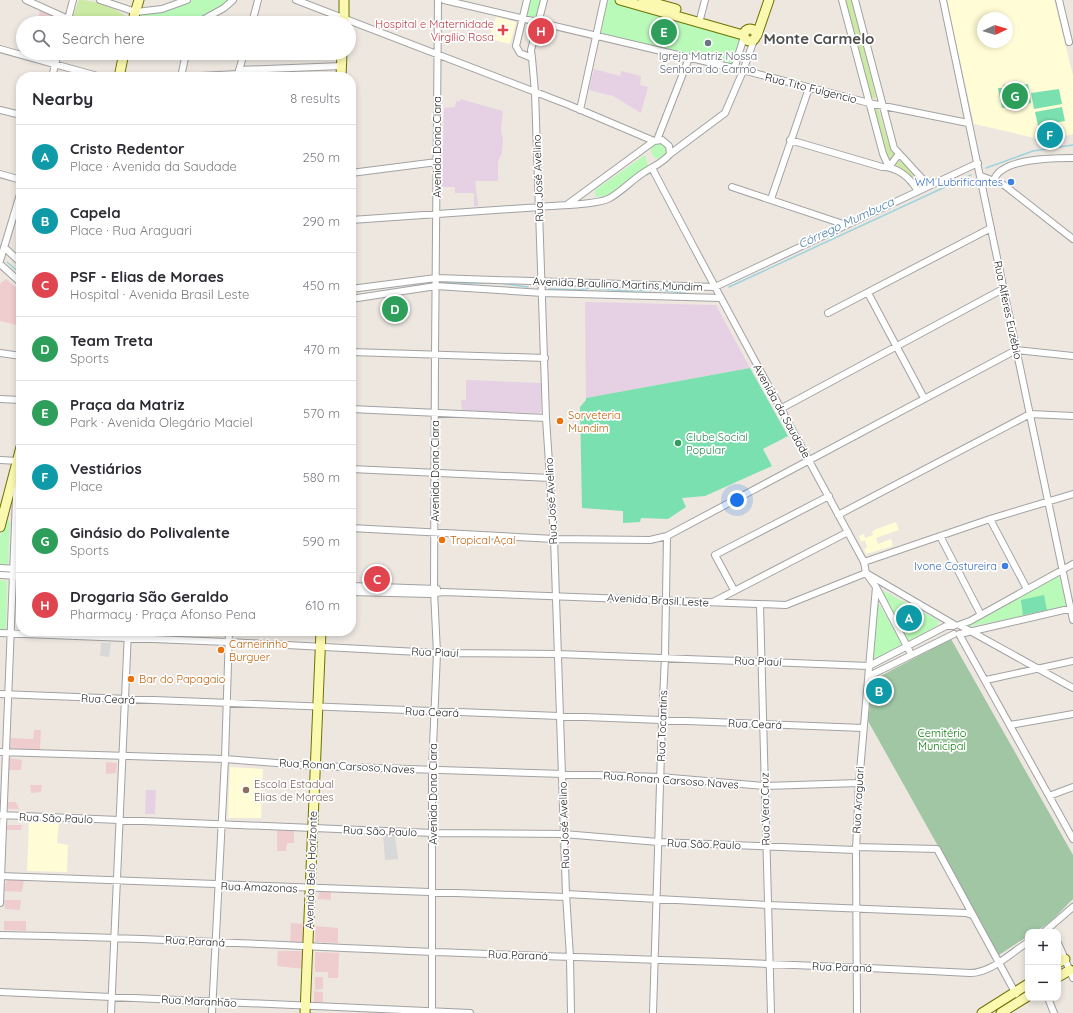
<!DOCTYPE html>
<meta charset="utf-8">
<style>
:root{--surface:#fff;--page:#f7f7f7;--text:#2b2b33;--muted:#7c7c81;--line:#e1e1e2;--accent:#c50010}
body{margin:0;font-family:Quicksand,sans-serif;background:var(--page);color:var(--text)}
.controls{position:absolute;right:12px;bottom:12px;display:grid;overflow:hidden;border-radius:8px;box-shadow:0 2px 6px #0003}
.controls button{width:36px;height:36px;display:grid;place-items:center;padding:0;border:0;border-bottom:1px solid var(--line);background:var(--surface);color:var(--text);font:20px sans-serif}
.compass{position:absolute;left:977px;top:12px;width:36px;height:36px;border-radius:50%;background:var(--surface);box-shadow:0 2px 6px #0003;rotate:86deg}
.you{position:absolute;left:737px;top:500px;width:14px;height:14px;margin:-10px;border:3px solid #fff;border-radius:50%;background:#1a73e8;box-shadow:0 0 0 6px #1a73e833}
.badge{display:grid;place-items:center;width:26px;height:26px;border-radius:50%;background:var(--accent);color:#fff;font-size:13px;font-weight:700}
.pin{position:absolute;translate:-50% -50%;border:2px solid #fff;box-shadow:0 1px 4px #0006}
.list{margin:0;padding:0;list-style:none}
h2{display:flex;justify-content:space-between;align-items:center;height:52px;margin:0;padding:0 16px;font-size:17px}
h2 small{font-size:13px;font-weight:400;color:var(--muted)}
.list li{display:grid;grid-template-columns:26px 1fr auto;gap:12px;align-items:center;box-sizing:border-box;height:64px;padding:0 16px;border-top:1px solid var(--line)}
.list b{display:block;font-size:15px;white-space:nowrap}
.list p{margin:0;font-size:13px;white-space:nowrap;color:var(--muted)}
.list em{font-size:13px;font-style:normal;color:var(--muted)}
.icon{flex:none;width:22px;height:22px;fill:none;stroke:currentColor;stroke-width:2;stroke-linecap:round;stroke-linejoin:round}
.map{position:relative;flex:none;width:1073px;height:1013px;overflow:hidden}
.search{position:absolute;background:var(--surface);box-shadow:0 2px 6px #0003;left:16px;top:16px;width:340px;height:44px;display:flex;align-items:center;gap:10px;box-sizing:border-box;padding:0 14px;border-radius:22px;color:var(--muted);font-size:15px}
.panel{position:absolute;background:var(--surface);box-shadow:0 2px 6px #0003;left:16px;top:72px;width:340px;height:564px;border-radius:16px}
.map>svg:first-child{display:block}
.residential{fill:#d9d8d8}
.commercial{fill:#efcdcf}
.industrial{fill:#e6d1e4}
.education{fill:#fffcd6;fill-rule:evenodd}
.grass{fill:#cbeaa3}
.cemetery{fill:#a0c6a3}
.park{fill:#b9fab9}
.pitch{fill:#7ae0b0}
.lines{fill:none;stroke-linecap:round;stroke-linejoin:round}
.stream{stroke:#9ed3dd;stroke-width:1.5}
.street-casing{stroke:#a2a2a2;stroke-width:8}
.secondary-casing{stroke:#6f7202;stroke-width:11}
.street{stroke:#fff;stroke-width:6}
.secondary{stroke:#fbf9b0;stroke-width:9}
.health-dot{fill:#e0444e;stroke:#fff;stroke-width:1.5}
.worship-dot{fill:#6b7280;stroke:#fff;stroke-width:1.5}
.shop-dot{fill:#3f7fe0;stroke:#fff;stroke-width:1.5}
.food-dot{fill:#e8710a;stroke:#fff;stroke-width:1.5}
.leisure-dot{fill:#2e9e5b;stroke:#fff;stroke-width:1.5}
.education-dot{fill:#8d6e63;stroke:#fff;stroke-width:1.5}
.labels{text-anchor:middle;stroke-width:3.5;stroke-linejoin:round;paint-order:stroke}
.health-label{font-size:11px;fill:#be3a42;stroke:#fff;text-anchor:end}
.worship-label{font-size:11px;fill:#5b616d;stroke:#fff}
.street-label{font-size:11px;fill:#1b1b1b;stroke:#fff}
.shop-label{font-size:11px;fill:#366cbe;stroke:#fff;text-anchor:end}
.food-label{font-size:11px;fill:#c56008;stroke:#fff;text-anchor:start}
.leisure-label{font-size:11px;fill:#27864d;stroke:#fff;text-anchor:start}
.park-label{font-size:11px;fill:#087a08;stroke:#fff}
.education-label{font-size:11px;fill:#785e54;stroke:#fff;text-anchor:start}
.water-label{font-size:12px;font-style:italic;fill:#437ba4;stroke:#fff}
.district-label{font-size:15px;font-weight:bold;fill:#4e4e4e;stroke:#fff}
</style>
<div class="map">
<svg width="1073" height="1013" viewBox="0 0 1073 1013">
<rect width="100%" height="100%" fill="#ede7e0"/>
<!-- residential -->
<path class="residential" d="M101 643H111L109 657 100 656Z
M383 834 395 836 398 859 385 860Z"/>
<!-- commercial -->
<path class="commercial" d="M40 8 63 17 62 23H38Z
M6 279 21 292V326L0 321V284Z
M34 730H41L40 750 10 749 11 738 33 739Z
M9 758 22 760 21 770H9Z
M106 762 117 763 116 773 106 774Z
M30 785H42L41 792 31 793Z
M8 802H16L19 809H8Z
M7 825H22L21 830H7Z
M277 829 294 830V843H287L286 851H277Z
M7 879 24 880 22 892 4 891Z
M319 892H331V900L318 899Z
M4 900H21L20 910 5 909Z
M4 921H26V931L4 930Z
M291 923 304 924V942H290Z
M316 926 338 928V943L315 942Z
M278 951H304V969L277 966Z
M315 952 339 953 338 978H328V972H315Z
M315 977H323V989L315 990Z
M314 991 323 992V1002H314Z"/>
<!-- industrial -->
<path class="industrial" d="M594 69 620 76 621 71 641 76 640 85 648 87 641 113 613 96 589 90Z
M460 99 503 111 501 130 503 140 502 152 498 162V181H475L478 206H474V193H455V187H442L444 108 455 107 456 101 460 102Z
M585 302 716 305 750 368 586 398Z
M466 380 541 383V411L539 413 462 411 461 400H466Z
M146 790H156L155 814H145Z"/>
<!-- education -->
<path class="education" d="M947 0H1054L1073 75V134L1048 141 974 124ZM983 18H1007V42H983Z
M496 17 516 22 510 44 489 39Z
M896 522 899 530 876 538 878 544 891 539 893 546 866 554 864 549 867 548 865 540 861 542 859 536 864 534 865 538 873 535 872 532 876 529Z
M230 767 263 769 261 818H228Z
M29 821 59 822 57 843 68 845 67 872 27 871Z"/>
<!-- grass -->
<path class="grass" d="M79 0C95 0 116 8 128 18V23C109 23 90 25 73 16Z
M846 0H851L876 96 875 99 871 97Z
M876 108H878L889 145 894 154 892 161 886 153 874 109Z
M899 160 915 175V176L912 177 895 167Z"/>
<!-- cemetery -->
<path class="cemetery" d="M951 639 1073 855V899C1061 910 1045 932 1028 932V936L999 955 868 721 873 680Z"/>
<!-- park -->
<path class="park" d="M194 0H229L215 11 192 23H136L139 15 177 7Z
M529 0H543L538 18 525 15Z
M607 0H613L737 35 740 38 733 65H728L601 34Z
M651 151a8 8 0 1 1 16 0a8 8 0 1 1-16 0Z
M645 155 648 166 609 195 597 197 595 195V190Z
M6 520 10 522 8 567H0V536Z
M1057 576 1060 577 1066 608 967 627V626Z
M0 580 7 581 6 632 0 631Z
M880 589 939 621 937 626 909 641Z
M878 602 902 644 872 661Z"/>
<!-- pitch -->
<path class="pitch" d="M1021 82 1022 85 1028 84 1031 103 1002 108 998 88H1004L1003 85Z
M1059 89 1062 104 1034 109 1031 93Z
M1062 107 1065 121 1038 126 1035 112Z
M750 368 788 436 763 449 772 466 705 496 682 498 686 507 668 519 641 518 640 522 623 523V511L582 508 580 407 586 400V398Z
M1044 595 1047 610 1023 615 1021 600Z"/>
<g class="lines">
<!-- stream -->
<path class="stream" d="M986 168 1033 151 1073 145
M7 262 21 274
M442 283H499L528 287
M729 287 971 175
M549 289 579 290 590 288 627 291 662 290 690 294"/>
<defs>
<path id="street" d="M26 0 68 19 83 23
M100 0 136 12 162 9 187 0
M296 0 569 105 654 141
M444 0 742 70 869 103 968 123
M527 0 516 46 520 53 532 58 535 92 546 418 554 539 566 894 570 957 571 1013
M842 0 883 154 889 167
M855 0 894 148 929 186
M943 0 1073 620
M1059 0 1069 42
M67 23 73 0
M197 23 224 8 233 0
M252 23 258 0
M699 23 705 0
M0 49 101 77
M532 58 531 50 544 0
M734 69 744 37
M239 70 342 66
M238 74 244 53
M52 77 58 53
M181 77 238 74
M181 77 186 53
M0 110 21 115
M580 110 604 0
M657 140 689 58
M790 140 882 167C898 167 910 178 918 191
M670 154 725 113 743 71 754 40
M889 167 899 154
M652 168C721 300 793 431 864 562L866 573 876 587 911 654
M351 173 437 162
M0 174 21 180
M981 176 1004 185 1073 239
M994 180C1001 158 1054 158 1073 158
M732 187 846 225
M771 199 809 88
M351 220 540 207C555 205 599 205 610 198 622 191 631 181 643 173 652 167 663 163 670 154L669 146 662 140 654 141 568 204
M4 247 21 263
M0 261 21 191
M0 264 21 283
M351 289 436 278 715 287 978 163
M868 293 924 398
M351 299 436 286 543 293 721 298
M828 313 991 228
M351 352 545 358
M0 353 21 356
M0 399 21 400
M782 408 1003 289
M351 409 546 418
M0 460 19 461
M351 469 550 478
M838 515 1030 414 1073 416
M990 519 1027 589
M351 528 554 539 650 540 667 536 1016 350 1073 356
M940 536 981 615
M864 562 990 519 1073 494
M0 568 21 569
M0 575 21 576
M351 586 437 589
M734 590 715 555 829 496
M351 592 430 594 443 592 786 605 866 573 955 625
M713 602 848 532
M760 605 771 1013
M959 625 970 621 1073 564
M961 626 1073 688
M0 633 228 642 437 653 558 654 869 666 946 626H953
M959 634 1073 839
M960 634 1073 608
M869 676 954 634
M986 680 1073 661
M0 694 863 728
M1010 725 1073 714
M0 752 225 759 315 766 660 777 765 786 859 783
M1049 796 1073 787
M0 815 433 833 564 834 658 842 856 850
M856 847 937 849 1016 994
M0 876 566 897
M566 894 768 905 966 913 972 915
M0 903 17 473
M1044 932 1073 907
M0 935C145 937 289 946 434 952 613 959 792 963 970 973 991 973 1011 953 1028 942
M1058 943 1073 978
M0 992 470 1013
M1048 998 1054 1013
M111 1013 128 631
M212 1013 225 759 229 631
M432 1013V770L437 653 434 591 435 354 438 0
M653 1013 662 720 665 657 667 536
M857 1013 856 850 859 783 876 587"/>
<path id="secondary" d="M620 0 743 35
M643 0 676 9
M132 23 139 0
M344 23V0
M744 35a6 6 0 1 1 12 0a6 6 0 1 1-12 0Z
M757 35 769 0
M119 77 124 53
M341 77 342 53
M0 527 21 447
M1058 963 1065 959
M1058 977 1070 970
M305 1013 321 631
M982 1013 1028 984
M1001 1013 1028 996"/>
</defs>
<!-- street casing -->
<use href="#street" class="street-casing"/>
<!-- secondary casing -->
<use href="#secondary" class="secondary-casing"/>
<!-- street -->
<use href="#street" class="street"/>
<!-- secondary -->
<use href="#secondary" class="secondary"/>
</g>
<!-- markers -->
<path class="health-dot" d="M501 24h4v4h4v4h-4v4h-4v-4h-4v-4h4z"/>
<circle class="worship-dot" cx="708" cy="43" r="4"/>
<g class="shop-dot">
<circle cx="1011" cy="182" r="4"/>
<circle cx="1005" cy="566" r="4"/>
</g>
<g class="food-dot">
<circle cx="560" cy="421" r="4"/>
<circle cx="442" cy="540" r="4"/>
<circle cx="221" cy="650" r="4"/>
<circle cx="131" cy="679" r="4"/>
</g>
<circle class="leisure-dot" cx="678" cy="443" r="4"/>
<circle class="education-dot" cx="246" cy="790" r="4"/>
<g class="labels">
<!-- health labels -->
<g class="health-label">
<text x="494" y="28">Hospital e Maternidade<tspan x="494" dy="13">Virgílio Rosa</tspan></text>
</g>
<!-- worship labels -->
<g class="worship-label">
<text x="708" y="60">Igreja Matriz Nossa<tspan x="708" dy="13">Senhora do Carmo</tspan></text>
</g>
<!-- street labels -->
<g class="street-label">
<text transform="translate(811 88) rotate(14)" y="4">Rua Tito Fulgencio</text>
<text transform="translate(437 147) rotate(-90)" y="4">Avenida Dona Clara</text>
<text transform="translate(538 178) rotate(-92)" y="4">Rua José Avelino</text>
<text transform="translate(618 284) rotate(2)" y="4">Avenida Braulino Martins Mundim</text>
<text transform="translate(1008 310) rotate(78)" y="4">Rua Alferes Euzébio</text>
<text transform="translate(782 411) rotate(61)" y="4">Avenida da Saudade</text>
<text transform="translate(435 471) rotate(-90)" y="4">Avenida Dona Clara</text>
<text transform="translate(551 501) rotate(-93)" y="4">Rua José Avelino</text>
<text transform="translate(658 600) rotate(3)" y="4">Avenida Brasil Leste</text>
<text transform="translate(435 652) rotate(2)" y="4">Rua Piauí</text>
<text transform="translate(758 661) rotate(2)" y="4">Rua Piauí</text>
<text transform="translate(108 699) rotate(2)" y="4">Rua Ceará</text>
<text transform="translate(432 712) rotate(2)" y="4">Rua Ceará</text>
<text transform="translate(755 724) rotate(2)" y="4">Rua Ceará</text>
<text transform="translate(662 726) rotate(-88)" y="4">Rua Tocantins</text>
<text transform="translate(347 766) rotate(3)" y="4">Rua Ronan Carsoso Naves</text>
<text transform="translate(671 780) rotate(4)" y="4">Rua Ronan Carsoso Naves</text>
<text transform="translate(433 794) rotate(-90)" y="4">Avenida Dona Clara</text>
<text transform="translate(858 800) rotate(-87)" y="4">Rua Araguari</text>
<text transform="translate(765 809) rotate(-91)" y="4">Rua Vera Cruz</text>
<text transform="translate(56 818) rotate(2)" y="4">Rua São Paulo</text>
<text transform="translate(564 825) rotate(-92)" y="4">Rua José Avelino</text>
<text transform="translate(380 831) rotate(2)" y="4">Rua São Paulo</text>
<text transform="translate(704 844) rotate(2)" y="4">Rua São Paulo</text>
<text transform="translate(311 870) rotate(-88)" y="4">Avenida Belo Horizonte</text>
<text transform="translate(259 887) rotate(2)" y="4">Rua Amazonas</text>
<text transform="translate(195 941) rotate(3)" y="4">Rua Paraná</text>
<text transform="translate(518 955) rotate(2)" y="4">Rua Paraná</text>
<text transform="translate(842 967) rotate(2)" y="4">Rua Paraná</text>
<text transform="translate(199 1001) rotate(3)" y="4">Rua Maranhão</text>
</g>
<!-- shop labels -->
<g class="shop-label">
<text x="1003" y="186">WM Lubrificantes</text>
<text x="997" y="570">Ivone Costureira</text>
</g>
<!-- food labels -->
<g class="food-label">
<text x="568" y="419">Sorveteria<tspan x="568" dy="13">Mundim</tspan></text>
<text x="450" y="544">Tropical Açaí</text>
<text x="229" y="648">Carneirinho<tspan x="229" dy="13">Burguer</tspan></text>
<text x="139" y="683">Bar do Papagaio</text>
</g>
<!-- leisure labels -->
<g class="leisure-label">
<text x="686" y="441">Clube Social<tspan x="686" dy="13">Popular</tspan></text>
</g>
<!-- park labels -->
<g class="park-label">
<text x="942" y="737">Cemitério<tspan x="942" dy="13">Municipal</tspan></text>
</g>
<!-- education labels -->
<g class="education-label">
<text x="254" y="788">Escola Estadual<tspan x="254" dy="13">Elias de Moraes</tspan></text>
</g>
<!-- water labels -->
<g class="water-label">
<text transform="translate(846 223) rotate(-25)" y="4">Córrego Mumbuca</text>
</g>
<!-- district labels -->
<g class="district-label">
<text x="819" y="44">Monte Carmelo</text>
</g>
</g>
</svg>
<div class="controls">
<button>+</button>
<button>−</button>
</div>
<svg class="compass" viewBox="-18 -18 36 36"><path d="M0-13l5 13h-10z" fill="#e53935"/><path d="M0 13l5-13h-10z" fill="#7c7c81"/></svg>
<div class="you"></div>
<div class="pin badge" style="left:909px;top:618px;background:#0f9aa8">A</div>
<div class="pin badge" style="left:879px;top:691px;background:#0f9aa8">B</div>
<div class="pin badge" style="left:377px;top:579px;background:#e0444e">C</div>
<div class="pin badge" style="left:395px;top:309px;background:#2e9e5b">D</div>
<div class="pin badge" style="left:664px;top:32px;background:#2e9e5b">E</div>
<div class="pin badge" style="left:1050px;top:135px;background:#0f9aa8">F</div>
<div class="pin badge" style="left:1015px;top:96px;background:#2e9e5b">G</div>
<div class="pin badge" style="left:541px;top:31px;background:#e0444e">H</div>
<div class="search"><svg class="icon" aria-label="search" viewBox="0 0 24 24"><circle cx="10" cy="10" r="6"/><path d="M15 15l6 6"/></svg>Search here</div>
<section class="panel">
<h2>Nearby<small>8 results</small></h2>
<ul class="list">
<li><span class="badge" style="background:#0f9aa8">A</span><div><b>Cristo Redentor</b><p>Place · Avenida da Saudade</p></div><em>250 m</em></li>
<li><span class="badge" style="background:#0f9aa8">B</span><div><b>Capela</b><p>Place · Rua Araguari</p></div><em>290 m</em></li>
<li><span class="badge" style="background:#e0444e">C</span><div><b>PSF - Elias de Moraes</b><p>Hospital · Avenida Brasil Leste</p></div><em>450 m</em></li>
<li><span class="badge" style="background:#2e9e5b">D</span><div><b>Team Treta</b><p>Sports</p></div><em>470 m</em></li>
<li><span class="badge" style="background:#2e9e5b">E</span><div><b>Praça da Matriz</b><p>Park · Avenida Olegário Maciel</p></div><em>570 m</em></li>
<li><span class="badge" style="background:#0f9aa8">F</span><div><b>Vestiários</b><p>Place</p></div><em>580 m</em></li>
<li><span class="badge" style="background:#2e9e5b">G</span><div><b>Ginásio do Polivalente</b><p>Sports</p></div><em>590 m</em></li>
<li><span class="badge" style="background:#e0444e">H</span><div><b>Drogaria São Geraldo</b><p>Pharmacy · Praça Afonso Pena</p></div><em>610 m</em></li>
</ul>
</section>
</div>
